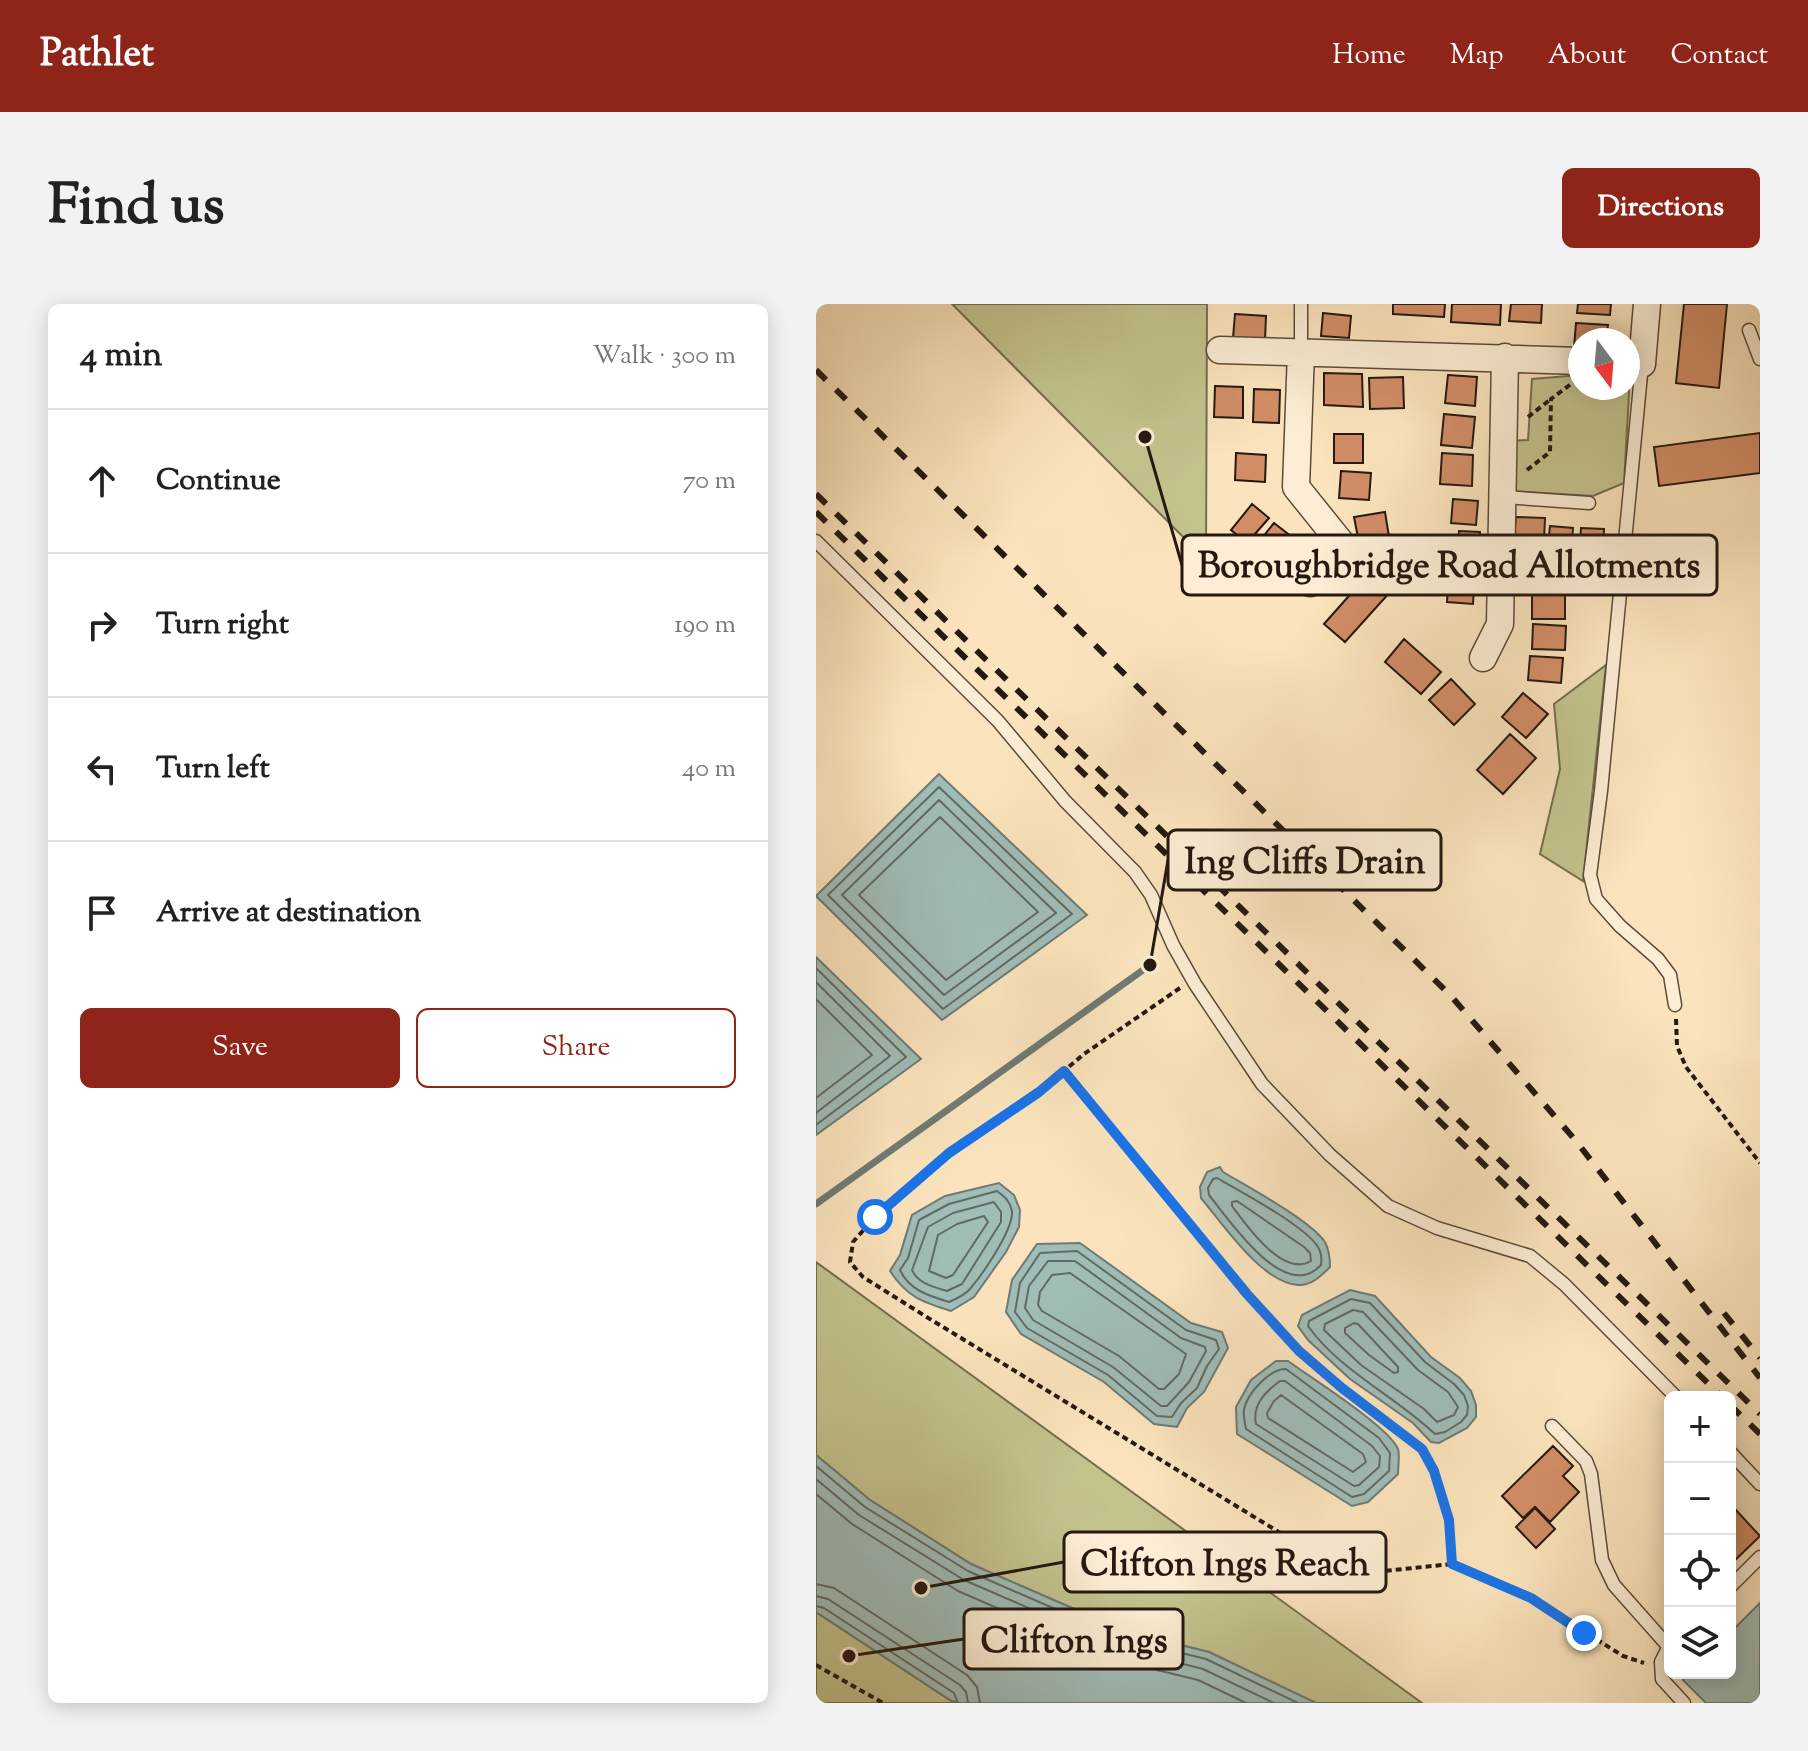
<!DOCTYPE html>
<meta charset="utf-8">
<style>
:root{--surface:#fff;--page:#f2f2f2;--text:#222;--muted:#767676;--line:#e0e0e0;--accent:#8f2418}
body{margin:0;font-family:"Sorts Mill Goudy",serif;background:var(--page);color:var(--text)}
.controls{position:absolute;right:24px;bottom:24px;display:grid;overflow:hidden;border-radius:12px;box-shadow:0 4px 20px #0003}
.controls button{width:72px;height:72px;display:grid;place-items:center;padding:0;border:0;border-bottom:2px solid var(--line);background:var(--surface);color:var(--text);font:40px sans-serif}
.compass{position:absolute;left:752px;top:24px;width:72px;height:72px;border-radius:50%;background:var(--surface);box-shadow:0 4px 20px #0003;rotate:164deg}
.stop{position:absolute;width:24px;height:24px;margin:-18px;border:6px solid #1a73e8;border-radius:50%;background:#fff}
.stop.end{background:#1a73e8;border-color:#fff;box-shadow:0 2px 8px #0008}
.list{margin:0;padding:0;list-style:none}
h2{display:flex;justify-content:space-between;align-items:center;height:104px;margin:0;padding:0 32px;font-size:34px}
h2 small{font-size:26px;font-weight:400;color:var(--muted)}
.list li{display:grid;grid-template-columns:52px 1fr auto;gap:24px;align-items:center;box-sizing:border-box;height:144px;padding:0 32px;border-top:2px solid var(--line)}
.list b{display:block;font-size:30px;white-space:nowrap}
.list em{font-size:26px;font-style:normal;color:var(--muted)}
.actions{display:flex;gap:16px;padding:24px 32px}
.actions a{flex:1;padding:18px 0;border:2px solid var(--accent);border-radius:12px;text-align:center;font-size:28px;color:var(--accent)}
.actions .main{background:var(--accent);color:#fff}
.icon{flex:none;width:44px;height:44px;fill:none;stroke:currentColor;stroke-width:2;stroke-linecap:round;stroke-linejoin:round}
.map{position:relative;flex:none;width:944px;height:1399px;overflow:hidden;border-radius:12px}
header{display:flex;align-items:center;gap:48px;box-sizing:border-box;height:112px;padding:0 40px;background:var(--accent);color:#fff}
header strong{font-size:38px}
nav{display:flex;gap:44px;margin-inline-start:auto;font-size:28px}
.intro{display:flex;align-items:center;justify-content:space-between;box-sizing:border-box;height:192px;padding:0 48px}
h1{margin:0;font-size:56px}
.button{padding:20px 36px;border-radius:12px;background:var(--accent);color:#fff;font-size:28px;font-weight:700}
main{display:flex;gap:48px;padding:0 48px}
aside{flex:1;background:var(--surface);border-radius:12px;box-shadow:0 4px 20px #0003}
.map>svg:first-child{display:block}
.green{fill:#c3c38e;stroke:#746e4f;stroke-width:2}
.water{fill:#a0bdb8;stroke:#6e7b75;stroke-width:2}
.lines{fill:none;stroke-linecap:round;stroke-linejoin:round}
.shore{stroke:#626a64;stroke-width:2}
.stream{stroke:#6e7b75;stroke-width:7}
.building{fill:#d28d67;stroke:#241810;stroke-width:2}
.lane-casing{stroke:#5a4b3b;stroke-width:15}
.street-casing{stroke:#5a4b3b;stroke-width:29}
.path{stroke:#241810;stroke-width:4;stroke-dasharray:6 4;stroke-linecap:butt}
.lane{stroke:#fcedd4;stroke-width:12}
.street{stroke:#fcedd4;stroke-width:26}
.rail{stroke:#241810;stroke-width:6;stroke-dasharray:14 14;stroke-linecap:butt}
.route{stroke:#1a73e8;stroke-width:10}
.leader{fill:none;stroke:#241810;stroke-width:3}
.callout-dot{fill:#241810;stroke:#fcedd4;stroke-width:3}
.callout{fill:#fcedd4;stroke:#241810;stroke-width:3}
.callout-label{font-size:36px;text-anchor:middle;font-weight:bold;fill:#241810}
</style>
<header>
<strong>Pathlet</strong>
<nav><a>Home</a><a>Map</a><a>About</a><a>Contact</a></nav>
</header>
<div class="intro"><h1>Find us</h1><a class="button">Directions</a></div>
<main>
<aside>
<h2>4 min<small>Walk · 300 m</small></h2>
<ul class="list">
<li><svg class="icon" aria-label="ahead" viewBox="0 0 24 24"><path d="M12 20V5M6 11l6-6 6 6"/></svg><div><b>Continue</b></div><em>70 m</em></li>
<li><svg class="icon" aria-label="right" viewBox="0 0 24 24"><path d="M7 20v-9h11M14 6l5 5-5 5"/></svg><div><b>Turn right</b></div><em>190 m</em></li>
<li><svg class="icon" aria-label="left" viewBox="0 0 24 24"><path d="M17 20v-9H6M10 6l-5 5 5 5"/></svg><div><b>Turn left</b></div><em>40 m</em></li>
<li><svg class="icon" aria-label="arrive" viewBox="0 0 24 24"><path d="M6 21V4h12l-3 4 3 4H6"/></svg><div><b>Arrive at destination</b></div></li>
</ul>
<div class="actions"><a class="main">Save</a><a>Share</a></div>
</aside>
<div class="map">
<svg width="944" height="1399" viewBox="0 0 944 1399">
<rect width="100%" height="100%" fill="#fbe4bd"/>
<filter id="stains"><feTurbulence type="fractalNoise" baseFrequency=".0025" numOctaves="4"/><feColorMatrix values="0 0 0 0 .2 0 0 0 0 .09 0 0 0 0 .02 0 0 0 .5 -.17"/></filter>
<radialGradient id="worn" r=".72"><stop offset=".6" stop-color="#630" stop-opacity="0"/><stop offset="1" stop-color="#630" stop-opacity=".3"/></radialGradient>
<!-- green -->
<path class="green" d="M136 0H391L390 256Z
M764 71V84H812L814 72 808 179 777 192 694 187 695 137 712 136 716 75Z
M790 361 767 577 724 550 744 465 738 400Z
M0 958 606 1399H500L393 1348 311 1328 155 1260 54 1196 0 1151Z
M0 1308 134 1396 142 1399H0Z"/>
<!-- water -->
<path class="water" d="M123 470 271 611 126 716 0 592Z
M0 653 105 755 0 831Z
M404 863 407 868C432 883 494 916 509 938 513 946 514 955 514 963 505 972 495 982 482 981 446 979 406 919 385 894L384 883 391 868Z
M183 879 198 891 204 906 203 923 190 948 158 993 135 1007C106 998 91 993 74 967L84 951 96 911 129 892Z
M264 939 375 1019 406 1028 412 1044 388 1088 371 1104 361 1123 338 1120 288 1078 205 1030 190 1008 196 976 221 940Z
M534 986 559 992 615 1053 644 1074 655 1087 660 1101V1113L651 1124 623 1139 615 1138 597 1119 534 1075 492 1036 482 1022 486 1011Z
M460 1057H472C495 1074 572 1122 582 1145 584 1151 582 1163 582 1170L552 1198 536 1202 421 1130 420 1103 435 1076Z
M0 1151 54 1196 155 1260 311 1328 393 1348 500 1399H142L134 1396 0 1308Z
M944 1299V1399H890L867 1376 874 1369H914V1329Z"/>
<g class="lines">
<!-- shore -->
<path class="shore" d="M123 483 256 610 127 705 12 591Z
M123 496 240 609 128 691 26 591Z
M124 513 222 608 130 676 43 591Z
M0 664 90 753 0 821
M0 678 74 752 0 809
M0 695 56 751 0 794
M401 874C424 887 489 922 502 943 505 948 506 954 505 961 469 1000 414 917 393 891L392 884 397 875Z
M181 887C189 893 194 897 196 907 198 925 166 971 154 985 149 991 140 995 133 998 113 992 93 986 84 966L92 954 103 916 133 900Z
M421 897 488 943 494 949 495 957C467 974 431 922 416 902V898Z
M178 898 185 908V918L146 980 131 987C118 983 101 979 96 966L112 923 137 909Z
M168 912 172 918 137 971 130 974 113 967 122 931 141 920Z
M261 947 370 1026 400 1036 403 1045 391 1062 381 1084 365 1099 356 1113 341 1112 292 1071 211 1024 199 1008 204 979 224 949Z
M232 957H259L365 1034 389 1043 390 1047 373 1078 351 1102H345L297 1063 217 1016 209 1004 213 982Z
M254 969 370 1050 363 1070 348 1085H343L303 1052 226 1007 222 1001 224 988 236 971Z
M535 995 554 999 609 1058 638 1080 648 1091 652 1102 651 1111 645 1118 629 1128 619 1130C579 1092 524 1067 492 1022L493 1017Z
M537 1006 547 1008 602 1066 632 1088 642 1103 638 1111 621 1118 608 1105 545 1061 508 1026 509 1020Z
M538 1019 542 1020 582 1063V1068L578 1069 553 1051 529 1029V1024Z
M470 1065 563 1134 574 1149 573 1167 548 1190 536 1193 430 1125C429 1120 427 1111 428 1105 432 1089 453 1065 470 1065Z
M464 1077H469L556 1142 564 1152 563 1163 543 1181 538 1182 440 1120C436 1101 449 1088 464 1077Z
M465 1091 547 1150 550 1158 537 1168 452 1114 451 1109 458 1097Z
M0 1162 49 1203 152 1267 308 1335 390 1355 482 1399
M0 1175 43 1211 148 1276 305 1344 387 1365 458 1399
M0 1190 36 1220 142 1287 300 1356 382 1376 430 1399
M0 1280 18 1284 151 1371 161 1383 164 1399
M0 1292 12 1295 144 1381 150 1388 152 1399
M0 1302 8 1304 138 1389 142 1399"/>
<!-- stream -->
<path class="stream" d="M0 900 334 661"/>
</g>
<!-- building -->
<path class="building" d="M577 0H629L628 13 577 10Z
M636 0H685L684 21 635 18Z
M695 0H726L725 19 693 17Z
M762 0H795L794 11 761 9Z
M868 0H911L903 84 860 79Z
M507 9 535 12 533 34 505 32Z
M419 10 450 12 449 36 417 34Z
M760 19 792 21 790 36H764V45L758 44Z
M508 69 546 70 547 103 508 101Z
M632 71 661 73 659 102 629 99Z
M587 73 588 104 554 105 553 74Z
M399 82 427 83V114L398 113Z
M438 85 464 86 463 119 437 118Z
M628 110 659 113 656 144 625 141Z
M944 129V169L843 182 838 143Z
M518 130H547V159H518Z
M420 149 450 151 449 178 419 176Z
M626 149 657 151 656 182 624 180Z
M525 167 555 169 553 196 523 194Z
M637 195 662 197 660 221 635 219Z
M436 200 453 214 431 239 415 226Z
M569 208 574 239 544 244 538 213Z
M700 213 729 214 728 236 698 234Z
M458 219 476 233 454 259 437 245Z
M734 222 757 224 755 253 731 250Z
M765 224 788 225 787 256 763 255Z
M643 227 664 228 662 253 641 251Z
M563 258 584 277 529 338 508 320Z
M633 267 659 269 657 300 631 298Z
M716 290H749V315H716Z
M717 320 750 322 749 346 716 345Z
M588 335 625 368 605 390 569 358Z
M714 352 747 354 745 379 712 376Z
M635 375 659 400 638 421 613 396Z
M707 389 732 410 710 434 686 413Z
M694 430 720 454 687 490 661 466Z
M737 1142 757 1162 747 1172 763 1188 734 1218 719 1203 707 1214 686 1192Z
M719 1204 739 1225 720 1244 700 1223Z
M919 1205 944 1232 914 1261 921 1268 914 1275V1209Z"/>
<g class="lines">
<defs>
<path id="lane" d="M933 26 944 55
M485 48V0
M826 60 785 487 774 571 780 595 804 622 842 655 854 671 859 701
M688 193 773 199
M0 237 182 417 249 497 319 568 335 591 357 641 379 680 446 780 514 851 572 902 621 924 714 952 748 980 860 1093
M736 1122 770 1157 775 1170 786 1256 798 1281 852 1342
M914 1148 944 1180
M914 1283 944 1253
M854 1340 845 1358 846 1375 868 1399"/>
<path id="street" d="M404 46 764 57
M485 48 480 183 525 239 494 279
M812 59 826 60 831 0
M667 354 684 320 689 53"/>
</defs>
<!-- lane casing -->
<use href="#lane" class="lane-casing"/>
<!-- street casing -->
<use href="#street" class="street-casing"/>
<!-- path -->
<path class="path" d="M712 113 735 95
M711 166 734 148 735 95 755 80
M364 684 268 750 223 788 133 849 59 913 37 938 34 958 47 973 109 1012 512 1258 535 1266 558 1268 636 1260 715 1294 807 1352 828 1359
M860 715 861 742 870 763 944 859
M248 767 431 990 483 1047 526 1084 606 1145 618 1167 633 1216 636 1260
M0 1361 67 1399"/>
<!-- lane -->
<use href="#lane" class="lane"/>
<!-- street -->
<use href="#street" class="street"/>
<!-- rail -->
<path class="rail" d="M0 66 635 692 760 837 944 1074
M0 190 944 1110
M0 208 906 1093
M908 1009 944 1054
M914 1101 944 1130"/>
</g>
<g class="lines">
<!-- route -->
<path class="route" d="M59 913 133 849 223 788 248 767 431 990 483 1047 526 1084 606 1145 618 1167 633 1216 636 1260 715 1294 768 1329"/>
</g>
<!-- callouts -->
<path class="leader" d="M329 133L366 261M334 661L352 556M105 1284L248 1258M33 1352L148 1335"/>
<g class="callout-dot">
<circle cx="329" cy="133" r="8"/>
<circle cx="334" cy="661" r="8"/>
<circle cx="105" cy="1284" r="8"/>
<circle cx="33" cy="1352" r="8"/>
</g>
<g class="callout">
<rect x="366" y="231" width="535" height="60" rx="8"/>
<rect x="352" y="526" width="273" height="60" rx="8"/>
<rect x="248" y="1228" width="322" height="60" rx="8"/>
<rect x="148" y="1305" width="219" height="60" rx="8"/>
</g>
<g class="callout-label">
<text x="633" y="273">Boroughbridge Road Allotments</text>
<text x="489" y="569">Ing Cliffs Drain</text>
<text x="409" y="1271">Clifton Ings Reach</text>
<text x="258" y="1348">Clifton Ings</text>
</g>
<rect width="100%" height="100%" filter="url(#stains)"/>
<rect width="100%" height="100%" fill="url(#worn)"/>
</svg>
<div class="controls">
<button>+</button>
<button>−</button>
<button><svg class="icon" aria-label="locate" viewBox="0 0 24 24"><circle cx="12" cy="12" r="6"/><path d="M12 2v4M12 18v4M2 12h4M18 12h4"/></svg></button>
<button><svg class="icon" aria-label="layers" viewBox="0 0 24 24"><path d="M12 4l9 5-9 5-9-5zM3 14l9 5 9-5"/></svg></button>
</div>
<svg class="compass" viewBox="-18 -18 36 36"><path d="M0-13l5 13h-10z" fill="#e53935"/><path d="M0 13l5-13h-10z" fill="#767676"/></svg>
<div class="stop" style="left:59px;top:913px"></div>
<div class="stop end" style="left:768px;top:1329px"></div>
</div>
</main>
